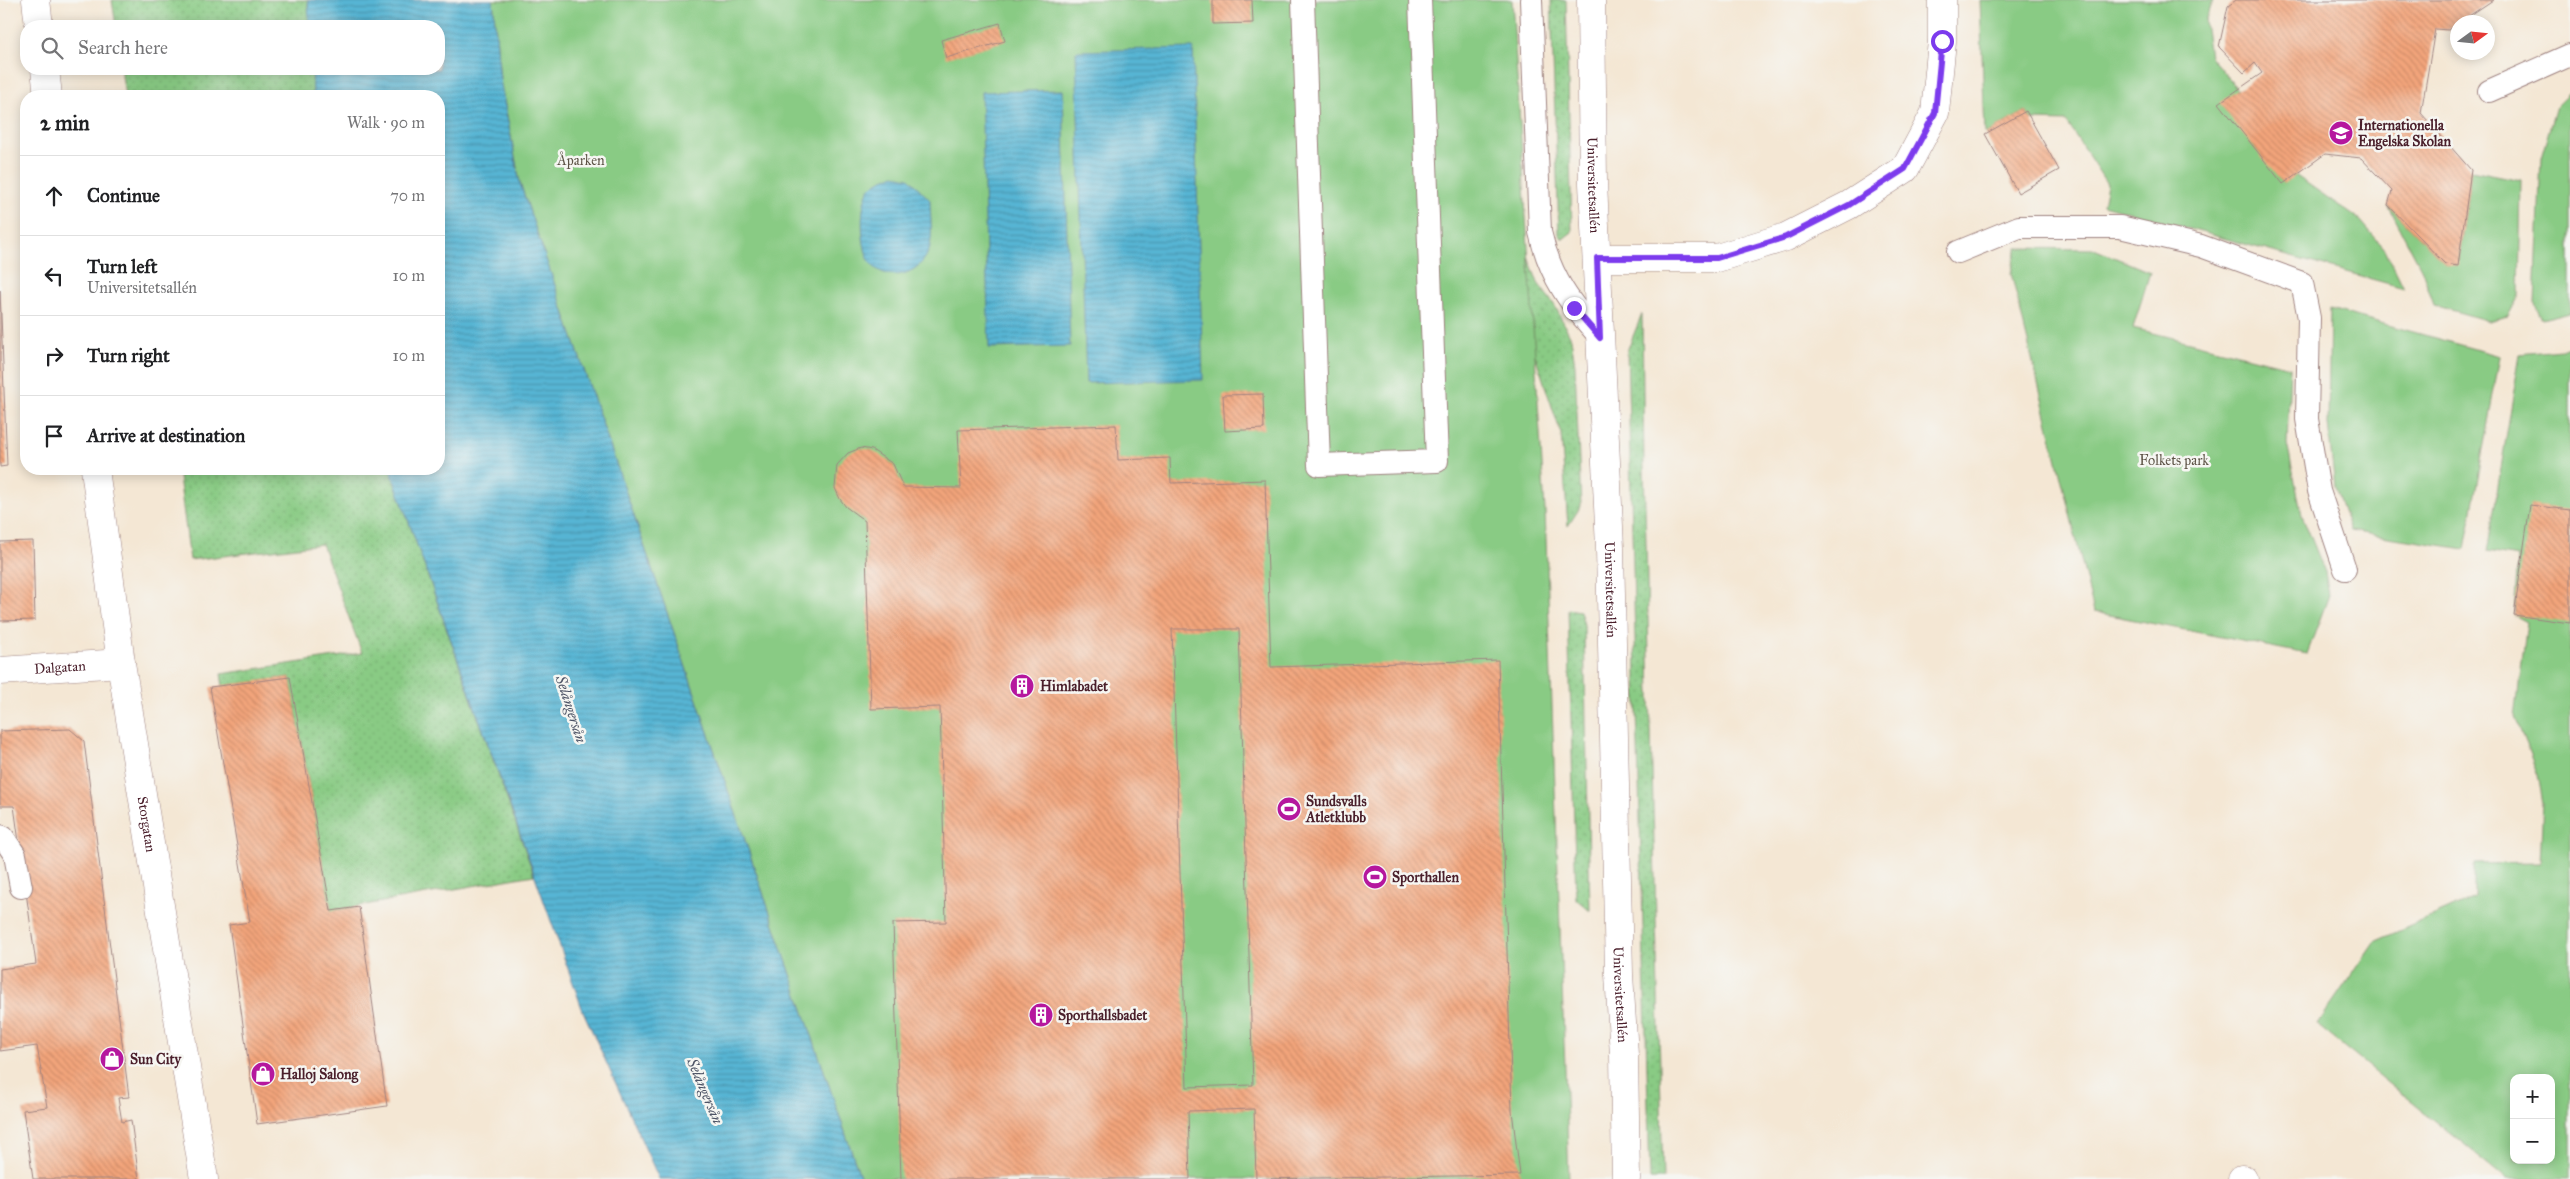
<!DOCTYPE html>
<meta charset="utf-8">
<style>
:root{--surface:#fff;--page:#f6f6f6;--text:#202124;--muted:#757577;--line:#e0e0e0}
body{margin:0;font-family:"IM FELL Great Primer",serif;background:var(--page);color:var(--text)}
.controls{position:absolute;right:15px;bottom:15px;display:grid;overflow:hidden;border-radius:10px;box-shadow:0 2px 12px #0003}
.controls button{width:45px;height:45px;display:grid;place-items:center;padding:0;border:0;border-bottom:1px solid var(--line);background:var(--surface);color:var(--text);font:25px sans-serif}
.compass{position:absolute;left:2450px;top:15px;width:45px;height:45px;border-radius:50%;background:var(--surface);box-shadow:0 2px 12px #0003;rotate:75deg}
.stop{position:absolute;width:15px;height:15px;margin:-11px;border:4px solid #7c3aed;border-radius:50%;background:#fff}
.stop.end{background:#7c3aed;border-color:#fff;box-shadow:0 1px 5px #0008}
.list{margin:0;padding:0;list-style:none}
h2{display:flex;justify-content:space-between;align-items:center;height:65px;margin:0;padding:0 20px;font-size:21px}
h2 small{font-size:16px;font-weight:400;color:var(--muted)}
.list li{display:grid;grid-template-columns:32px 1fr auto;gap:15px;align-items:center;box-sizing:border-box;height:80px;padding:0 20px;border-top:1px solid var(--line)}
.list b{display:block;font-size:19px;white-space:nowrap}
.list p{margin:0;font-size:16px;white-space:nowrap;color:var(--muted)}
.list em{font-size:16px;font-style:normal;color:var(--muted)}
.icon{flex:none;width:28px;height:28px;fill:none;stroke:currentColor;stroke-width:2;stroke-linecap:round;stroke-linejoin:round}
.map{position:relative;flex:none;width:2570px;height:1179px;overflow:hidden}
.search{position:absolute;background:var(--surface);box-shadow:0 2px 12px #0003;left:20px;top:20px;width:425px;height:55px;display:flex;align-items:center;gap:12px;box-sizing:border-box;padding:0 18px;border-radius:20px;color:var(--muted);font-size:19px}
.panel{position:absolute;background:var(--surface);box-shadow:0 2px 12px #0003;left:20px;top:90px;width:425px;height:385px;border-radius:20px}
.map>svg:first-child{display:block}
.grass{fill:url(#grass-dots);stroke:#6a7558}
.green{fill:#89cb84;stroke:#6a7558;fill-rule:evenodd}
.water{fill:url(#water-rules);stroke:#506a80}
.building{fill:url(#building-back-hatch);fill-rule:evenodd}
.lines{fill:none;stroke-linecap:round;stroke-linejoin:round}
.lane-casing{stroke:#9f8380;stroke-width:24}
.street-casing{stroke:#9f8380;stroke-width:29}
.secondary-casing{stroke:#9f8380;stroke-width:29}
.lane{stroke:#fff;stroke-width:22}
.street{stroke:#fff;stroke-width:28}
.secondary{stroke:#fff;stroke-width:28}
.route{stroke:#7c3aed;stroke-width:6}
.labels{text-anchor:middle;stroke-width:5;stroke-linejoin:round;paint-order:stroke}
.poi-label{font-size:14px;font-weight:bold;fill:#4a1f2b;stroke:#f6f6f2;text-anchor:start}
.park-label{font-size:14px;fill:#5d5346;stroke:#f6f6f2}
.street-label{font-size:14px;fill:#4a1f2b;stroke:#f6f6f2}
.water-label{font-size:15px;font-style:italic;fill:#4e5466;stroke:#f6f6f2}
</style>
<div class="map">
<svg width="2570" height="1179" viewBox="0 0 2570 1179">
<defs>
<pattern id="grass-dots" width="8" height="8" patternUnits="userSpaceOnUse" patternTransform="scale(1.25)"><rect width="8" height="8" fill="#89cb84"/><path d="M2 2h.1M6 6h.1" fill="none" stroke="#78ae72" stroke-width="1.8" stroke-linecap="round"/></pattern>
<pattern id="water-rules" width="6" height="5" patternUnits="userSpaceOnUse" patternTransform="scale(1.25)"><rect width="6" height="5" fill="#56b5d4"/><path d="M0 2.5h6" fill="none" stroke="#4993ac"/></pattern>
<pattern id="building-back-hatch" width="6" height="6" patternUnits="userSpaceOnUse" patternTransform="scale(1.25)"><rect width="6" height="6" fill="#f3a57b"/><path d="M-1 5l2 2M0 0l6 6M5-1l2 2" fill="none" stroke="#c78665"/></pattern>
</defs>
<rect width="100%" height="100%" fill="#f6f6f2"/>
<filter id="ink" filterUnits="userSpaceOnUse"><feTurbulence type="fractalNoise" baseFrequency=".02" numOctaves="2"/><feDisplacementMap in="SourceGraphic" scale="10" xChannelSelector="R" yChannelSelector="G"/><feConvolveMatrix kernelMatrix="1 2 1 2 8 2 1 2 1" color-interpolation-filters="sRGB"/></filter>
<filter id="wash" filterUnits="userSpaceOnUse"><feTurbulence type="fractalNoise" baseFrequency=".0096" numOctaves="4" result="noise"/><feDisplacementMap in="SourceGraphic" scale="20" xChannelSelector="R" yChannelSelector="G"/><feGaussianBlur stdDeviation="1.12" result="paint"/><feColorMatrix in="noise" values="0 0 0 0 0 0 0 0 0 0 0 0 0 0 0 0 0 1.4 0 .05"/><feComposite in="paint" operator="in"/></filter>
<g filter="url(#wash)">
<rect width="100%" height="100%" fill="#f4e7d4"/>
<!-- grass -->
<path class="grass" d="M112 0H308L309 26H116Z
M1551 0H1566L1572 232 1563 239 1559 235Z
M121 69H312L313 96H125Z
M1528 256 1538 283 1555 306 1571 338 1575 365 1581 506 1568 526 1561 434 1530 340Z
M1642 314 1644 468 1663 1179H1650L1627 351Z
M178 469H390L534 875 331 911 290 677 223 686 221 674 362 653 322 544 190 560Z
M1568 609 1580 611 1584 625 1590 911 1576 899Z"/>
<!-- green -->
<path class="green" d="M493 0H1512L1545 510 1569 1179H861L520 183 500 80Z
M1980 0H2213L2205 22 2210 56 2238 90 2295 175 2360 220 2385 249 2404 288 2103 205 2107 184 2066 121 2031 120 2026 111 1985 134Z
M2570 92V313L2542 320 2535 303 2541 158 2556 106Z
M2471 170 2521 180 2519 296 2508 316 2489 321 2434 305 2422 270 2388 205 2445 263 2458 266Z
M2017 248 2094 249 2150 272 2133 328 2290 367 2287 444 2302 515 2325 572 2329 595 2307 654 2094 612 2011 273Z
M2330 309 2500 356 2465 549 2350 531 2335 487 2328 424Z
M2570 346V1179H2507L2317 1025 2374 942 2474 898V864L2540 863 2543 803 2538 775 2515 717 2527 622 2514 615 2518 557 2487 552 2520 354 2560 350ZM2514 1078H2551V1160H2514Z"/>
<!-- water -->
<path class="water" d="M308 0H493L500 80 520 183 861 1179H659L583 1011 390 469H439V96H313L312 69H439V26H309Z
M1193 48 1203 380 1086 383 1076 51Z
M1063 90 1070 346 989 348 981 92Z
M895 175 909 178 930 200C930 215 933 232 930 246 925 271 893 285 873 266 860 253 858 201 871 187 878 180 886 178 895 175Z"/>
<g id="blocks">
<!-- building -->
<path class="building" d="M1213 0H1252L1253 23 1213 24Z
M2236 0H2493L2448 30 2435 29 2421 113 2471 170 2458 266 2445 264 2388 205 2392 191 2361 158 2325 154 2283 184 2219 103 2262 73 2255 63 2244 73 2219 47 2228 6Z
M1000 23 1005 41 946 58 941 40Z
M2026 111 2059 170 2018 193 1985 134Z
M0 290 7 466 0 467Z
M1263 394 1264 429 1225 431 1223 395Z
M1116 425 1118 460 1170 458 1171 483 1265 480 1271 667 1498 660 1512 1111 1520 1175 1256 1179 1254 1109 1188 1111 1190 1179H901L893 923 946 922 940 707 871 709 865 521 846 507 840 499 835 488 837 465 848 453 861 448 872 450 893 464 903 487 961 488 958 430ZM1172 629H1239L1253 1085 1187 1087Z
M2530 505 2570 510V623L2514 615Z
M33 541 35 620 0 621V542Z
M290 677 331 911 359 907 387 1106 257 1124 229 925 250 922 210 687Z
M70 729 84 741 129 1097 118 1098 122 1122 131 1120 139 1179H33L23 1110 47 1107 37 1046 0 1051V969L36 964 14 806H0V731Z"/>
</g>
</g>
<g filter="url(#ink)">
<use href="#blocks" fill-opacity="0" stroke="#9f8380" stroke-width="1"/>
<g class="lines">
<defs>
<path id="lane" d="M1303 0 1319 465 1437 461 1420 0
M1531 0 1540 232C1550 277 1570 304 1601 338
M2489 91 2570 55
M1958 252 2019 227H2120L2201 246 2302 283 2309 318 2307 419 2319 491 2345 569
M0 836 3 837 15 855 21 887"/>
<g id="street">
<path d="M1597 258H1717L1786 237 1849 205 1905 169 1935 113 1942 41V0"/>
<path id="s1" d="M0 671 121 663"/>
<path d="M2242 1179H2243"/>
</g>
<g id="secondary">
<path d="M36 0 39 26"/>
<path id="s2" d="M1591 0 1593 183 1610 548 1619 974 1624 1055 1626 1179"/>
<path d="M45 69 48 96"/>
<path id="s3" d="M95 469 121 663 204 1179"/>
</g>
</defs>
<!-- lane casing -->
<use href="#lane" class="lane-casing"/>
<!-- street casing -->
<use href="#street" class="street-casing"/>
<!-- secondary casing -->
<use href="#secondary" class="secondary-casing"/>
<!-- lane -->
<use href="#lane" class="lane"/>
<!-- street -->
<use href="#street" class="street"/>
<!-- secondary -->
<use href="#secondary" class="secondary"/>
</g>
</g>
<g class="lines" filter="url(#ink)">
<!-- route -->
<path class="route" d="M1574 308 1600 338 1597 258H1717L1786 237 1849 205 1905 169 1935 113 1942 41"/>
</g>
<!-- icons -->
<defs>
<symbol id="school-disc" viewBox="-11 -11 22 22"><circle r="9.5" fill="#b5179e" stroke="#f6f6f2"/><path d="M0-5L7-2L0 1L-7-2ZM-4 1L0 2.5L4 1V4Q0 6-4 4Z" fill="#fff"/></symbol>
<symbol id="building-disc" viewBox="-11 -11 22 22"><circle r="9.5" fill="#b5179e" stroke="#f6f6f2"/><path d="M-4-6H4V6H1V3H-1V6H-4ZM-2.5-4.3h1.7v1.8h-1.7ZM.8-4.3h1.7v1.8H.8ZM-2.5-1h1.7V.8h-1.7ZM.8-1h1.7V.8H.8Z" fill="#fff"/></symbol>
<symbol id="stadium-disc" viewBox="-11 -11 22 22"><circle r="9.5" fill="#b5179e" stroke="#f6f6f2"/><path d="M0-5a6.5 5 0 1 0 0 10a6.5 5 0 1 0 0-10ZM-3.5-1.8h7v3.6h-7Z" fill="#fff"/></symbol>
<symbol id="shop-disc" viewBox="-11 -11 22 22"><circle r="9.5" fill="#b5179e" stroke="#f6f6f2"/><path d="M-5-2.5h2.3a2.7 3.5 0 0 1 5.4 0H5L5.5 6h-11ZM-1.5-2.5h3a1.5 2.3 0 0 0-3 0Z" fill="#fff"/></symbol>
</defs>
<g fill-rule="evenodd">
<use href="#school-disc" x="2327" y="119" width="28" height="28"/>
<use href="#building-disc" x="1008" y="672" width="28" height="28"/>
<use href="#stadium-disc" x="1275" y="795" width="28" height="28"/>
<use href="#stadium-disc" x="1361" y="863" width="28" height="28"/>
<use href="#building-disc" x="1027" y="1001" width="28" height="28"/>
<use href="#shop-disc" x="98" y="1045" width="28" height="28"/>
<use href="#shop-disc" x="249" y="1060" width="28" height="28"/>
</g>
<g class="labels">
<!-- poi labels -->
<g class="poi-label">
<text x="2358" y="130">Internationella<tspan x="2358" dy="16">Engelska Skolan</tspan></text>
<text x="1040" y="691">Himlabadet</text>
<text x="1306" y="806">Sundsvalls<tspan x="1306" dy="16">Atletklubb</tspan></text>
<text x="1392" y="882">Sporthallen</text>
<text x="1058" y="1020">Sporthallsbadet</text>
<text x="130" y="1064">Sun City</text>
<text x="280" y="1079">Halloj Salong</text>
</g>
<!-- park labels -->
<g class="park-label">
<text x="581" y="165">Åparken</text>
<text x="2174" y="465">Folkets park</text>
</g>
<!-- street labels -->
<g class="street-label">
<text dy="5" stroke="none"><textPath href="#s2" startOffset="185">Universitetsallén</textPath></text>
<text dy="5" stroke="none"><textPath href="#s2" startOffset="590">Universitetsallén</textPath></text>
<text dy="5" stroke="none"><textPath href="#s1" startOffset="60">Dalgatan</textPath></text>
<text dy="5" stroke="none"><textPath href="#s3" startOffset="359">Storgatan</textPath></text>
<text dy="5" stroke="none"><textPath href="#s2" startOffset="995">Universitetsallén</textPath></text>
</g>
<!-- water labels -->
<g class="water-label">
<text transform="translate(571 709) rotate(72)" y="5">Selångersån</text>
<text transform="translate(705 1091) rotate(67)" y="5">Selångersån</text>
</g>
</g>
</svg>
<div class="controls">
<button>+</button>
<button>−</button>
</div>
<svg class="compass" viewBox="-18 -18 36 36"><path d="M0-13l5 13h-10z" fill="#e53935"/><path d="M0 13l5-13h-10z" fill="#757577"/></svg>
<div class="stop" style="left:1942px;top:41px"></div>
<div class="stop end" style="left:1574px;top:308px"></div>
<div class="search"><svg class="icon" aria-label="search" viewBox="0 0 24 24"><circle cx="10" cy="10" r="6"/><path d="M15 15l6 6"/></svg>Search here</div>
<section class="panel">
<h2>2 min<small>Walk · 90 m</small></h2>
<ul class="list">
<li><svg class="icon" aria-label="ahead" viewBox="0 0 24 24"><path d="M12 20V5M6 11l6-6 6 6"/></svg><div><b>Continue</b></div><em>70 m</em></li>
<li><svg class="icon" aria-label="left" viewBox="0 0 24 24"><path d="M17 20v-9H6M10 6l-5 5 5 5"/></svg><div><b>Turn left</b><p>Universitetsallén</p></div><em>10 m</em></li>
<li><svg class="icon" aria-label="right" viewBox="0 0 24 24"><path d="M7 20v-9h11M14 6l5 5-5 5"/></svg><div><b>Turn right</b></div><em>10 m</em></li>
<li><svg class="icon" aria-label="arrive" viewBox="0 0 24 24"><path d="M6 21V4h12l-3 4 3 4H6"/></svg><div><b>Arrive at destination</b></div></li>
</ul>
</section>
</div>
